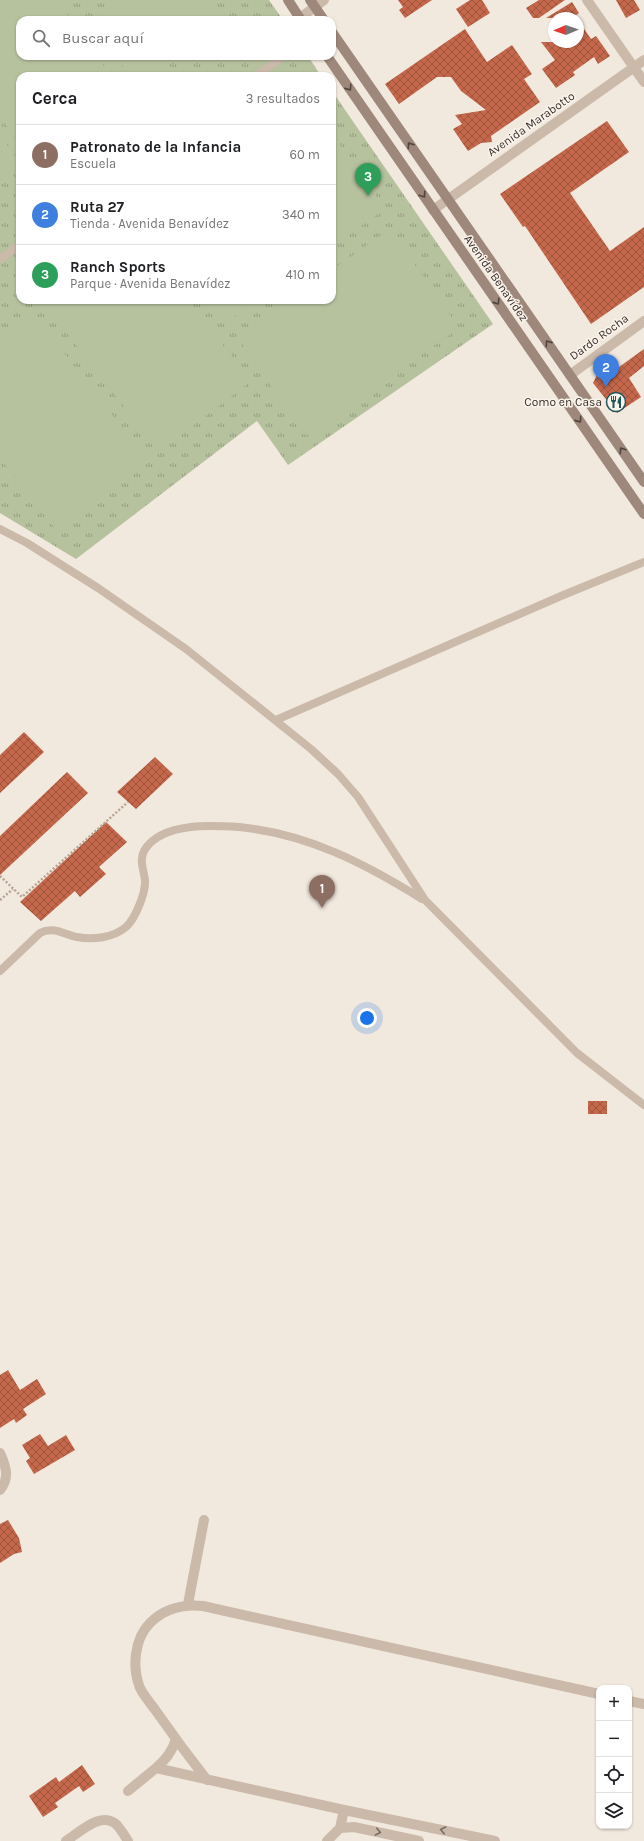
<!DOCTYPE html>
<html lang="es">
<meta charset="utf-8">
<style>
:root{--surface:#fff;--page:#f6f6f6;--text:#202124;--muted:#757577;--line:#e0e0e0;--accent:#ea580c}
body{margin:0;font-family:Karla,sans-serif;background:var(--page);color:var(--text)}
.controls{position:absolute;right:12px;bottom:12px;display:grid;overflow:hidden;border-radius:8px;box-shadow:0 1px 3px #0004}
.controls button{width:36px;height:36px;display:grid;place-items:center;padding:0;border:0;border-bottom:1px solid var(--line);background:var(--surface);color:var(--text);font:20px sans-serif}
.compass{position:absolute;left:548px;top:12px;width:36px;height:36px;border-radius:50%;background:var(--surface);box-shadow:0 1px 3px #0004;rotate:268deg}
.you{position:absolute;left:367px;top:1018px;width:14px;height:14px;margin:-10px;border:3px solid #fff;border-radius:50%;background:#1a73e8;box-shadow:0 0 0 6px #1a73e833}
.badge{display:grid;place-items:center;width:26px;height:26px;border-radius:50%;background:var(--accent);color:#fff;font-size:13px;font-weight:700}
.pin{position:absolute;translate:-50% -33px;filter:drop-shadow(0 1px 2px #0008)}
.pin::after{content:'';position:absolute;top:21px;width:14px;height:12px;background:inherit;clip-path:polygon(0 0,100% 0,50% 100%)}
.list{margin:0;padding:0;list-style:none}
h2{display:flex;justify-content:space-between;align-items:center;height:52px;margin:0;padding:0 16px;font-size:17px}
h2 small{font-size:13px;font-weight:400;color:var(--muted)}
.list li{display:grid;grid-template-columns:26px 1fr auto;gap:12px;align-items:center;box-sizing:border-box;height:60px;padding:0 16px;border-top:1px solid var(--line)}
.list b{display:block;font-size:15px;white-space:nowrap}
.list p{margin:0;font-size:13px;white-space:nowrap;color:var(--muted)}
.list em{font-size:13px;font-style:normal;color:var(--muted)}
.icon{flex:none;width:22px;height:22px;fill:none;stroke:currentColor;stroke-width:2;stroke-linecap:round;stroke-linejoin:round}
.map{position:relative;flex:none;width:644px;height:1841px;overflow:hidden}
.search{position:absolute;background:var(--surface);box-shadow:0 1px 3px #0004;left:16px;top:16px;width:320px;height:44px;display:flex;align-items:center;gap:10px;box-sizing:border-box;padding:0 14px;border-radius:12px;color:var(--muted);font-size:15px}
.panel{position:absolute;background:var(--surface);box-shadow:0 1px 3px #0004;left:16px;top:72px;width:320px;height:232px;border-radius:12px}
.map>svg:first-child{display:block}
.park{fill:url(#park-tufts)}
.pitch{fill:#b6c19e}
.building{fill:url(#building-cross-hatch)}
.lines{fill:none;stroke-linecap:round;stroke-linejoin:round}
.path{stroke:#b6a394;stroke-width:2.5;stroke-dasharray:2 2;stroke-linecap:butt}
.lane{stroke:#cbb9aa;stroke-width:8}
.street{stroke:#cbb9aa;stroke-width:10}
.secondary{stroke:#9e887b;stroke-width:10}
.oneway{stroke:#52443e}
.oneway2{stroke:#7a6d63}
.labels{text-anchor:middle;stroke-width:3;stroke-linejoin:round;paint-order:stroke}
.street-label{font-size:12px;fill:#382e29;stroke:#faf3eb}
.poi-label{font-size:12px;fill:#382e29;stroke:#faf3eb;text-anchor:end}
</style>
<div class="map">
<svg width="644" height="1841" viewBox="0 0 644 1841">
<defs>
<pattern id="park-tufts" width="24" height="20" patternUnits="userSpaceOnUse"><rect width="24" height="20" fill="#b6c19e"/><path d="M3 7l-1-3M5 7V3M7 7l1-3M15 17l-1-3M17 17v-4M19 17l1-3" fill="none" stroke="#959d81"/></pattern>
<pattern id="building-cross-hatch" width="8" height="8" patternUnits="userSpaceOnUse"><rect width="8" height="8" fill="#c4674b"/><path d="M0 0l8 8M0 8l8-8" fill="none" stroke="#a0553e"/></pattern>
</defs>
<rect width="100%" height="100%" fill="#f2e9de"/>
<!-- park -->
<path class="park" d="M0 0H269L283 20H20V56H308L321 76H20V300H332V91L493 324 288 465 257 421 76 559 0 513Z"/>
<!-- pitch -->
<path class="pitch" d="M0 0H57L71 20H20V56H97L111 76H20V144L0 116Z
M121 0H159L174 20H94Z
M164 0H213L228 20H178Z
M115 56H180L153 76H130Z
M332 134 385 209 332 247Z
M0 135 20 163 0 179Z
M390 229 459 328 306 436 237 337 289 300H332V270Z
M48 300H188L251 381 159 452 44 303Z
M213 300H258L228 321Z
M32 312 149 462 59 533 0 458V337Z"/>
<!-- building -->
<path class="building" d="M398 0H432L405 18 399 10 403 7Z
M470 0H482L490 13 468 27 456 9Z
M539 0H565L539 18H533L526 8Z
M616 0H634L640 10 626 18Z
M572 2 579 13 572 18H546Z
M578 20 591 39 596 36 610 56 598 64 594 57 573 72 575 75 556 88 542 69 555 60 541 42H578Z
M465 29 487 62 512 45 532 74 524 79 540 102 491 136 492 142 481 143 468 151 453 129 462 124 455 115 486 110 461 91 451 77H437L399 104 385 84Z
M607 121 629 152 570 193 610 251 644 227V287L591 324 525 226 523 227 500 194Z
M644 349V366L629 378 641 397 617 413 593 383 598 373 605 369 608 375Z
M24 732 44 752 0 793V755Z
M155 757 173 774 136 809 117 792Z
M67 772 88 793 0 875V836Z
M106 822 127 842 99 867 106 874 80 897 75 891 41 921 20 902Z
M588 1101H607V1114H588Z
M8 1370 20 1390 37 1379 46 1394 23 1409 27 1415 16 1423 14 1419 0 1428V1375Z
M40 1434 48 1446 66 1435 75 1450 34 1474 26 1461 30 1458 22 1445Z
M8 1520 19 1538 22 1552 14 1554 0 1563V1524Z
M82 1765 95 1784 83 1792 79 1786 55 1803 58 1807 43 1817 29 1796 56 1777 59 1782Z"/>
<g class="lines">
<!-- path -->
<path class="path" d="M0 876 22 897 128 802
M0 900 13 889"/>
<!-- lane -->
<path class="lane" d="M256 76 284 56
M0 259 20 245
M0 529 27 543 98 588 186 649 311 749 338 774 358 797 425 900 577 1053 644 1105
M276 720 561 596 644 562
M0 971 40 933C53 926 63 934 77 937 93 940 113 938 126 927 135 919 146 893 145 880 144 871 139 860 144 851 153 835 174 829 191 827 207 825 223 826 239 827 308 834 364 863 422 899"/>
<!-- street -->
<path class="street" d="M587 0 644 82
M300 18 324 0
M433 210 644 60
M570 375 644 321
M0 1453C6 1466 10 1478 0 1490
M188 1604 204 1520
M629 1701 644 1704
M156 1768C166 1759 172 1752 176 1739
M207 1780C189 1757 172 1734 156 1711 151 1704 144 1696 140 1688 132 1668 134 1639 150 1623 165 1608 183 1604 203 1606L599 1694
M128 1791 156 1768 344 1810 495 1841
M340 1828 354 1827 419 1841
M66 1841C80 1832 102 1810 117 1825 121 1830 125 1836 128 1841
M327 1841 340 1828 344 1810"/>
<!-- secondary -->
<path class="secondary" d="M288 0 301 20
M310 0 324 20
M332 32 644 482
M327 56 644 514"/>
</g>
<!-- one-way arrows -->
<defs><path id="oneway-chevron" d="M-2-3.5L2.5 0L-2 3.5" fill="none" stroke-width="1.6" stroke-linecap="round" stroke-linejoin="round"/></defs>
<g class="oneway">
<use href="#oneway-chevron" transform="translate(349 88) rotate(55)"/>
<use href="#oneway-chevron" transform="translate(410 145) rotate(-124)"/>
<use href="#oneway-chevron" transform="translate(423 195) rotate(56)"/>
<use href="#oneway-chevron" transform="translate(497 302) rotate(55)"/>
<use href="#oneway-chevron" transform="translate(548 343) rotate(-125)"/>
<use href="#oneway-chevron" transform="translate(579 420) rotate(55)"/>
<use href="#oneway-chevron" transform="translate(622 450) rotate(-124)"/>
</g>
<g class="oneway2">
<use href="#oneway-chevron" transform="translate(443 1830) rotate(-168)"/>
<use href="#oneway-chevron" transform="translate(378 1832) rotate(12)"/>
</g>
<!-- icons -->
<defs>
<symbol id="restaurant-ring" viewBox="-11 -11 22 22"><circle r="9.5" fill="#faf3eb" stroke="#1f5659" stroke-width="1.5"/><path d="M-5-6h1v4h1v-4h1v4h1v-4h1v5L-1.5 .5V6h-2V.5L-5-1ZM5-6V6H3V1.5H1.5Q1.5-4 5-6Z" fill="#1f5659"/></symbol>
</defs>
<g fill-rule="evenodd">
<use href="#restaurant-ring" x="605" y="391" width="22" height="22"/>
</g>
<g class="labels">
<!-- street labels -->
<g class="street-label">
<text transform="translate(531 124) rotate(-35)" y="4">Avenida Marabotto</text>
<text transform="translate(496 278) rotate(55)" y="4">Avenida Benavídez</text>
<text transform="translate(599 337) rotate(-36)" y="4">Dardo Rocha</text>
</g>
<!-- poi labels -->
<g class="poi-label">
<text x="602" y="406">Como en Casa</text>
</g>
</g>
</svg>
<div class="controls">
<button>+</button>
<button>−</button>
<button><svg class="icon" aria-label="locate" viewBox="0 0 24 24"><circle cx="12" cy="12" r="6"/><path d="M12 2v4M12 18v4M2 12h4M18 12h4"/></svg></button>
<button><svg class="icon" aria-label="layers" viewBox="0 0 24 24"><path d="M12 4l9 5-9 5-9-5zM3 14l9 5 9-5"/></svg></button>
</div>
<svg class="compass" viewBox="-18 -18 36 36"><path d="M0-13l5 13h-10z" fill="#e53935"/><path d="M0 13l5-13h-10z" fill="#757577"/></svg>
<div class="you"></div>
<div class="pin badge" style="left:322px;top:908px;background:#8d6e63">1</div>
<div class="pin badge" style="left:606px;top:387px;background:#3f7fe0">2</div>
<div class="pin badge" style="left:368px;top:196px;background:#2e9e5b">3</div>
<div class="search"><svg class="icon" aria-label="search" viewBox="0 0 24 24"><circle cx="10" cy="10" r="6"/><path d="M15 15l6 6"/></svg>Buscar aquí</div>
<section class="panel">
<h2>Cerca<small>3 resultados</small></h2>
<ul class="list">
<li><span class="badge" style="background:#8d6e63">1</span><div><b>Patronato de la Infancia</b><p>Escuela</p></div><em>60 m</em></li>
<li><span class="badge" style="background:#3f7fe0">2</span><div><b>Ruta 27</b><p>Tienda · Avenida Benavídez</p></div><em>340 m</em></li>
<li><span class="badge" style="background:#2e9e5b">3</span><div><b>Ranch Sports</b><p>Parque · Avenida Benavídez</p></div><em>410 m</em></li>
</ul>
</section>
</div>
